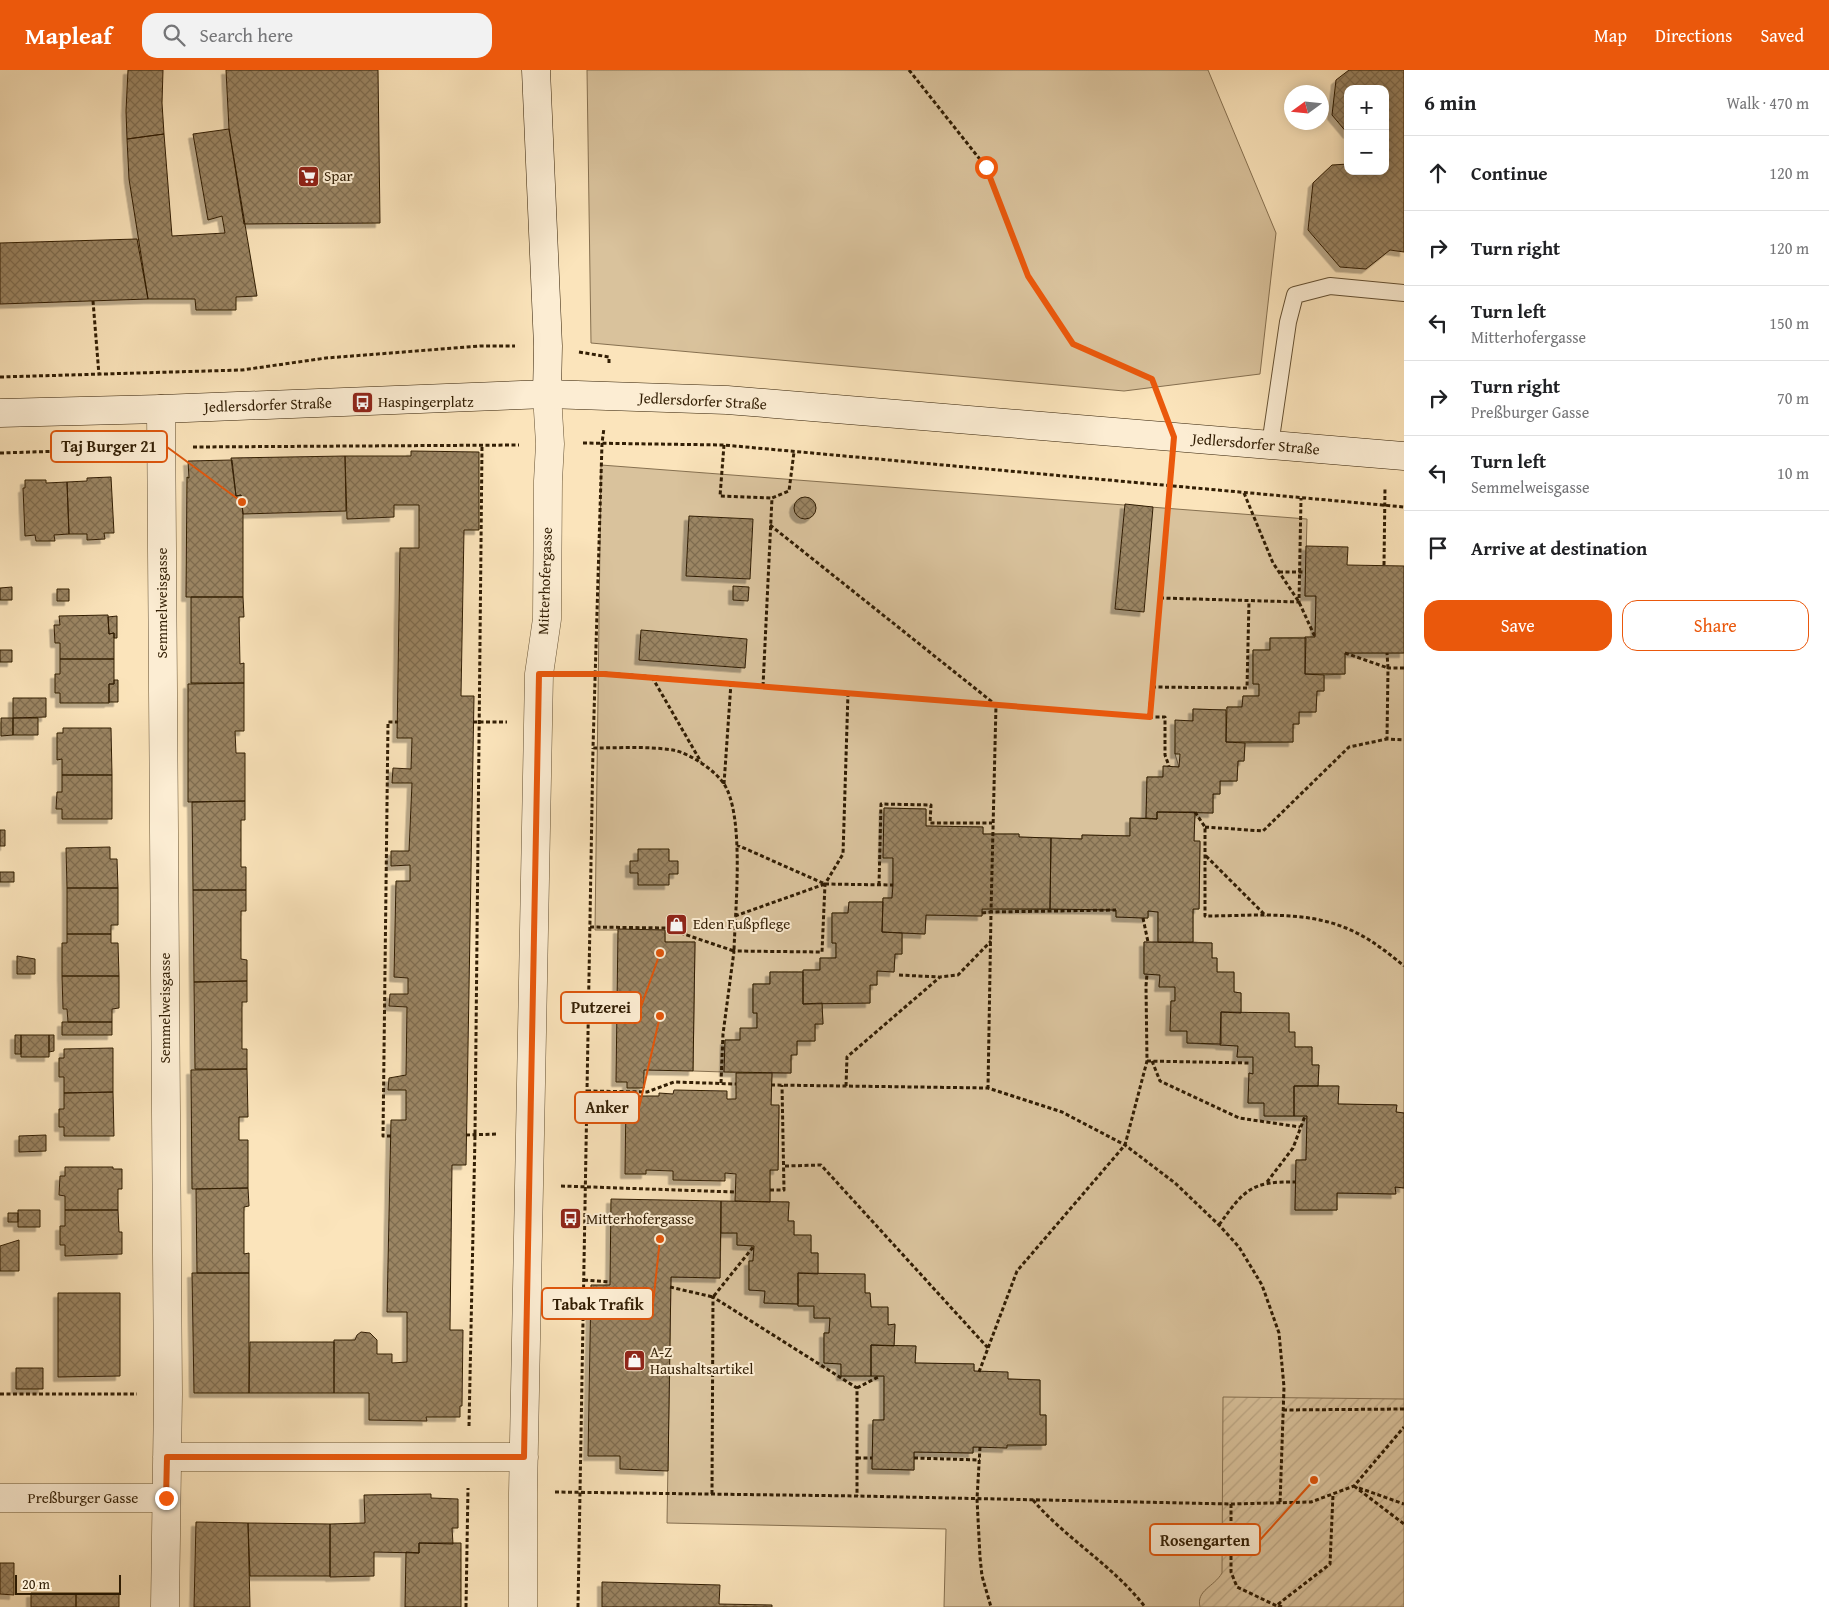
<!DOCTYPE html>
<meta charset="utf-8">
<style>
:root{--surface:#fff;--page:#f2f2f2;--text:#202124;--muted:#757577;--line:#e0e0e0;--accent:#ea580c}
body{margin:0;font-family:"Gentium Book Plus",serif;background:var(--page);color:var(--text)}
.controls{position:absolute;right:15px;top:15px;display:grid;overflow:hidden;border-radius:10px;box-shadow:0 2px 12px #0003}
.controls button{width:45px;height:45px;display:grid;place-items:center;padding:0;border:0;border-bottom:1px solid var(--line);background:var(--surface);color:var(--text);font:25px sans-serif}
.compass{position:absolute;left:1284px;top:15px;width:45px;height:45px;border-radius:50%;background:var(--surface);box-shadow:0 2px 12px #0003;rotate:255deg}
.scale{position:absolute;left:15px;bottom:12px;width:106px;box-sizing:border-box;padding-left:5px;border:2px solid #321e04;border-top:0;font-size:14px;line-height:18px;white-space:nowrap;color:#321e04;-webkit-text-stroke:4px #fcedd3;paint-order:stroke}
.stop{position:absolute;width:15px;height:15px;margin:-11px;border:4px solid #ea580c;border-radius:50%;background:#fff}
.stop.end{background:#ea580c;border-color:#fff;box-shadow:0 1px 5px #0008}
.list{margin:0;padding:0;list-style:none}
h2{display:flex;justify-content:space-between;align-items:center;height:65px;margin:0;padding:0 20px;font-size:21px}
h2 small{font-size:16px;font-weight:400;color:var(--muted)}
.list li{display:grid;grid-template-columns:32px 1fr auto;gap:15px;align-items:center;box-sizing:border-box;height:75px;padding:0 20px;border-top:1px solid var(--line)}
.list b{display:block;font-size:19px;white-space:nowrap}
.list p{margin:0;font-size:16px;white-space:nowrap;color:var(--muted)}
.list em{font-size:16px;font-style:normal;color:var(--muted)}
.actions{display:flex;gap:10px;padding:15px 20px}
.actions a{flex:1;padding:11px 0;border:1px solid var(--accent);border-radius:15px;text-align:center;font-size:18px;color:var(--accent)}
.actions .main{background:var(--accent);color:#fff}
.icon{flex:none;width:28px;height:28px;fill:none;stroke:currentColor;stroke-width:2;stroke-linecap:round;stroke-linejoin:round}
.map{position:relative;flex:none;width:1404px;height:1537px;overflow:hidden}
header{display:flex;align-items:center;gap:30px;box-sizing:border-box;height:70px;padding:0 25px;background:var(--accent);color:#fff}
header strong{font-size:24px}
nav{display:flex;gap:28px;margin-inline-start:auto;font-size:18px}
.search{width:350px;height:45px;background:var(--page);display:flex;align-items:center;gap:12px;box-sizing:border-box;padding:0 18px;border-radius:15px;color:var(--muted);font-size:19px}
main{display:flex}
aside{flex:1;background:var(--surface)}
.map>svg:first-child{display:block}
.green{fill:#d9c29c;stroke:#867050}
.garden{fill:url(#garden-furrows);stroke:#867050}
.building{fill:url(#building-cross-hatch);stroke:#321e04;filter:url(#shadow)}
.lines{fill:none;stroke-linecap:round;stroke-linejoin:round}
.lane-casing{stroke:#645032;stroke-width:18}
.street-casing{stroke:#645032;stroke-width:29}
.secondary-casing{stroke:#321e04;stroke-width:29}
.path{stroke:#321e04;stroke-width:3;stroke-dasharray:4 2.5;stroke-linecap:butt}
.lane{stroke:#fcedd3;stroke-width:16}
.street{stroke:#fcedd3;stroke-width:28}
.secondary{stroke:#fcedd3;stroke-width:28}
.route{stroke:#ea580c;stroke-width:6}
.labels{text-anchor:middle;stroke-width:4;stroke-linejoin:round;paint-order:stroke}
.poi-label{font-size:15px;fill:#321e04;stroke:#fcedd3;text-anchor:start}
.street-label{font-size:15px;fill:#321e04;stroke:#fcedd3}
.leader{fill:none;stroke:#df560c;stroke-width:2}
.callout-dot{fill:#df560c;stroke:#fcedd3;stroke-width:2}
.callout{fill:#fcedd3;stroke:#df560c;stroke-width:2}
.callout-label{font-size:16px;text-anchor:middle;font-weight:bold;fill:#321e04}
</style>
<header>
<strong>Mapleaf</strong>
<div class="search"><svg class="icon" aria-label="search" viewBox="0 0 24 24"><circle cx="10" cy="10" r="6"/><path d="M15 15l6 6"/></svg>Search here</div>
<nav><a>Map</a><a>Directions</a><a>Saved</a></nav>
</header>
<main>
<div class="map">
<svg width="1404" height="1537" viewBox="0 0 1404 1537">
<defs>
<pattern id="garden-furrows" width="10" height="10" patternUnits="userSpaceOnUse" patternTransform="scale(1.25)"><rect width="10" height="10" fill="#d9c29c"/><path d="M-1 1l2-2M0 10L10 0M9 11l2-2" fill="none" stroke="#bba685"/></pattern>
<pattern id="building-cross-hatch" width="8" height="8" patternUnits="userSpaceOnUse" patternTransform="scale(1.25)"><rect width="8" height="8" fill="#9b8563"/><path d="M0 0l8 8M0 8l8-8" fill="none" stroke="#7f6c4f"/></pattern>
<filter id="shadow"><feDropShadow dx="-4.5" dy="4.5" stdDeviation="0" flood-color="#0004"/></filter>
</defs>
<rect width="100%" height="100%" fill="#fbe4bb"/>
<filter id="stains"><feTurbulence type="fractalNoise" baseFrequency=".004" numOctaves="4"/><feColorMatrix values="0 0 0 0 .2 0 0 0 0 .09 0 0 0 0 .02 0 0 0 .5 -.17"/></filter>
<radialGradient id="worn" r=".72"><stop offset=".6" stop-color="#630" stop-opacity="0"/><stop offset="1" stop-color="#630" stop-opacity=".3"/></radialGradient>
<!-- green -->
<path class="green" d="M587 0H1208L1276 163 1260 304 1124 321 591 273Z
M601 395 1307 449 1305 526H1316L1315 567 1270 568V580H1253V614H1259V626H1243L1242 637H1227L1226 640 1193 639V651H1176L1175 684 1179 697 1164 696 1163 707H1147L1146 748H1130V766L1082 765V769L1019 767V764H983V757L926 756V739L884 738 893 788 892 828H883V832H849L848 843H832V873H836V888H820V900H804L803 902H770V914H753V943H757V958L740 970H725L724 1002 693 1001 695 872H665V860H595Z
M1345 583H1404V1043L1396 1042V1035L1338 1034V1016H1318L1319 995H1312V977H1295L1289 962V944L1241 943V923L1234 922V903L1217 902V888H1212V873L1193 872V839H1199L1200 772 1194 771 1195 742 1213 743V724H1220V711H1237L1238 691H1244L1245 673 1293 672V654H1299V642H1316L1317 621H1324V605L1345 604Z
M982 839 1116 840V847L1148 848V841L1158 842V872H1144V904L1160 905 1159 916 1175 917V931H1171V961H1187V973L1238 976 1237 987H1253V1004L1249 1003 1248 1033H1264L1265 1046H1307L1306 1090H1296L1295 1140H1337V1123L1395 1124V1117L1404 1118V1537H944L946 1459 667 1453 671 1207 720 1208 721 1163H737V1175L754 1176 753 1191H749V1220L765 1221 764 1233 798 1234V1236H814V1248H830L829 1263H824V1293L841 1294V1306H884V1350H873L872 1399 914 1400V1382L973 1383V1377L1046 1375V1345H1040V1310L1008 1309 974 1301V1294L915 1293 916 1276H894L895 1255H888V1238L871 1237 870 1223H865V1205L818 1204V1183H811V1166L794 1165V1151H788L789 1132H770V1100H778L779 1036 771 1035 772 1003H791V985L797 984V971H815V954H823L822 933H870V915H877V901L894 902 895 884H902V863L925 864 926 845 982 846Z"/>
<!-- garden -->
<path class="garden" d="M1223 1327 1404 1329V1537H1200C1196 1520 1214 1517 1222 1503Z"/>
<!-- building -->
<path class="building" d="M128 0H163L162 33 164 64 127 69 126 41Z
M226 0H378L380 153 244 154 229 59Z
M1349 0H1404V182L1390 180 1366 199 1340 197 1308 160 1313 113 1332 95 1348 94V101H1385V19H1348V64L1332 45 1336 10Z
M229 59 257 226 236 227V240H196L195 229H148L129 109 127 69 164 64 172 166 225 163 222 146 208 150 193 64Z
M137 169 148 229 0 234V173Z
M411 381 479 382V460H464L461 626H474L466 1095H452L450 1260H463L462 1336H460V1347H426L427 1351 369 1350V1323H334V1270H355L357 1265 361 1262 370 1263 377 1270V1284H392V1293L407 1292V1242H387L391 1050H406V1020H388L389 1008 406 1005 407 937 389 936 390 924H408V908L394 907 396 811H410V795L391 796V781H409L412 713H392L393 698 411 699 412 668H397L400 478H419V435H394V447L347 449 345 386H411Z
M345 386 346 441 243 444 241 425 236 426 231 388Z
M232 390 236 426 241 425 243 444V527H186L187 407 189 408 188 391Z
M111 407 114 463H104L105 469 87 470V464H69L67 412 87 411V408Z
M25 410H46V413L67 412 69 464 54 465 55 471H36L35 465 25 466 23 418H25Z
M794 438a11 11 0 1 1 22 0a11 11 0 1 1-22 0Z
M1125 434 1153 437 1144 542 1115 539Z
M689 446 753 449 750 509 686 506Z
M1306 476 1348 477 1347 495 1404 496V583H1345V604H1305V567H1315L1316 526H1305Z
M733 516 749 517 748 531 733 530Z
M12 517V530H0V518Z
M57 519H69V531H57Z
M191 527H243L244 547H239L240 594 244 593V613H191Z
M108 545 109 564 114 563V589H60V573H55L54 555H60L59 546Z
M117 546V568H114V563L109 564 108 547Z
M641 560 747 569 745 598 639 590Z
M1270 568H1306L1305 604 1324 605V621H1317L1316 642H1299V654H1293V672H1226L1227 637H1242L1243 626H1259V614H1253V580H1270Z
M0 580H12V592H0Z
M60 589H114V614H109V633H60V623H55V604H60Z
M114 610H118V632H109V614H114Z
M244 613V661H235L236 683H245V731L188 732V614Z
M13 628H46V647L13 648Z
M1193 639 1226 640V672L1245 673 1244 691H1238L1237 711H1220V724H1213V743L1157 742V749L1146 748 1147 707H1163V696L1179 697 1180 684H1175V650L1193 651Z
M1 648H13V665L1 666Z
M13 648H38V665H13Z
M63 658H111L112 705H62V689L57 690V663H63Z
M62 705H112V749H62V739H56L57 722H62Z
M245 731V750H241V797H246V820H193L192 732Z
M884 738 926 739V756L983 757V764H1019V767L1051 768 1050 839H982V846L926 845 925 864 882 862 883 828H892L893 815V788H883Z
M1157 742H1195L1194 771H1200L1199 839H1193V872H1158V842L1148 841V848H1143L1116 847V840L1050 839 1051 768 1082 769V765L1130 766V748L1157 749Z
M0 760H5V776H0Z
M110 777V789H117L118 818H67L66 778Z
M638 779H669V791H678V804H669V815H638V803H630V791H638Z
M0 802H14V812H0Z
M67 818H118V855H111V864H67Z
M193 820H246V841H241V889L247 890V911L194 912Z
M849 832H883L882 862 902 863V884H895L894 902 877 901V915H870V933L803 934V900H820V888H836V873H832V843H848Z
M618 859 665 860V872H695L693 1001 644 1000V1018H627V1012H616Z
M67 864H111V873H118L119 906H62V873H67Z
M1144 872 1212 873V888H1217V902H1234V922L1241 923V943L1221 942V974L1187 973V961H1170L1171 931H1175V917H1159L1160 905 1144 904Z
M17 886 35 889V904H17Z
M770 902H803V934L822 933 823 954H815V971H797V985H791V1003L724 1002 725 970H740V958H757V943H753V914H770Z
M62 906H119V938L112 939V952H68L67 939H63Z
M247 911V932H242V979H247V999H195L194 912Z
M1221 942 1289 943V962H1295V977H1312V995H1319L1318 1016H1294V1046H1264V1033H1248L1249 1003 1253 1004V987H1237L1238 976 1220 975Z
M62 952H112V965H62Z
M15 965H21V984H15Z
M21 965H49V987H21Z
M49 965H54V981L49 982Z
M113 978V1022L64 1023V1007H59V988H64V979Z
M247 999 248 1047H239V1070H248V1118L192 1119 191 1000Z
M736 1003H772L771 1035H779L778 1100H770V1132L735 1131 736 1104 725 1103V1111L673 1110V1101L646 1100V1104H625L626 1026H659V1023L673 1024 674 1020 727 1021V1029H736Z
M1294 1016H1339L1338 1034 1397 1035 1396 1042 1404 1043V1118L1395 1117 1396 1124 1337 1123V1140H1295L1296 1090H1306L1307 1046H1294Z
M113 1022 114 1066H64V1057H59V1039H64V1023Z
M46 1065V1081L19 1082V1066Z
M65 1097H113V1099H122V1119H118V1140H65V1126L59 1125 60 1106H65Z
M248 1118 249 1136 244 1137V1184L249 1183V1203H197L196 1119Z
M611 1129 721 1131 720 1208 671 1207 668 1401 620 1399V1386H588L591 1215H610Z
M721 1131 789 1132 788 1151H794V1165H811V1183H818V1204L798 1203V1234L764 1233 765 1221 749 1220V1191H753L754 1176 737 1175V1163H721Z
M18 1140H40V1157H18Z
M65 1140H118L119 1162H122V1184L65 1186V1175H60V1156H65Z
M8 1143H18V1152H8Z
M19 1170V1201H0V1176Z
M192 1203H249V1323H194Z
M798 1203 865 1204V1223H870L871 1237H888V1255L895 1254 894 1276 871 1275V1306H841V1294L824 1293V1263H829L830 1248H814V1236H798Z
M58 1223H120V1306L58 1307Z
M250 1272H334V1323H249Z
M871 1275 916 1276 915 1293 974 1294V1301L1008 1302V1309L1040 1310V1345H1046V1375H1007V1378L973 1377V1383L914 1382V1400L872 1399 873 1350H884V1306H871Z
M16 1298H43V1319H16Z
M431 1424V1428L458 1429V1458H452L453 1474 419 1473V1483L374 1482V1506L330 1507V1454L365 1453 364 1425Z
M196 1452 248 1453 250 1537H194Z
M248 1453 330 1454V1506H250Z
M419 1473H461V1537H405L406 1482 419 1483Z
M0 1493H14V1525L0 1524Z
M602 1512 720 1515 719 1534 772 1535V1537H602Z
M31 1523H76V1537H31Z
M76 1523H119V1537H76Z"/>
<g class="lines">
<defs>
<path id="lane" d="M1270 375 1288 252 1295 225 1330 216 1404 223"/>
<path id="street" d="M161 339 168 1324 165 1537
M167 1387H524
M0 1428H166
M523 1537V1423L539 604 547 549 548 411 550 374 547 324"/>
<path id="secondary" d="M536 0 548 276 547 324
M0 343 161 339 547 324 727 330 1404 386"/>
</defs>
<!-- lane casing -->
<use href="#lane" class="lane-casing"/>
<!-- street casing -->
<use href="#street" class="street-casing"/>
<!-- secondary casing -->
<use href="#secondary" class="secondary-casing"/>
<!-- path -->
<path class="path" d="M909 0 986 97 1028 206 1073 273 1152 309 1161 334
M93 231 99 305
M579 282 609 287V295
M0 307 242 300 326 288 481 276H515
M583 373 724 375 1404 437
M724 375 720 426 772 428
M193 377 519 375
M0 383 129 379
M1244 423 1273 493 1299 532 1315 567
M770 455 996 635 991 842 1116 840
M1384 495 1385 417
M1279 502H1305
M1160 528 1299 532 1301 428
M1345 583 1388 598 1387 583
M1404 598H1388L1387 669 1404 670
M571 603H605L1149 647 1172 400
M652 607 701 692
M763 616 772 428 789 421 794 382
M1152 617 1247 618 1249 531
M1149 647H1165V685L1169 696
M473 652H507
M724 714 731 613
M1195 742 1205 757V846C1250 846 1303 840 1346 858 1368 867 1386 881 1404 896
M1205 757 1263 761 1349 677 1387 669
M1206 786 1266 846
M825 814 893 815
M879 815 881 734 931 735 930 753H992
M982 843 991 842 988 1018
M735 846 825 814 737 775
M1143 848 1148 872
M590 857 666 858 734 881C735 841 745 746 724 714 715 700 689 683 673 680 647 676 619 678 593 678L602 373 604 358
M899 905 939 907
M1147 991 1249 993
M1152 991 1160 1011 1239 1048 1300 1057
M721 1013 723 964 734 881 822 882 825 814 843 784 848 623
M771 1015 988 1018 1062 1042 1125 1075 1175 1113 1219 1155 1239 1177 1262 1215 1279 1263 1284 1317 1280 1434
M846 1016 847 987 940 907 958 905 991 871
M587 1021 647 1022 674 1012 736 1014
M466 1065 498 1064
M391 1066H383L388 652H398
M785 1096 821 1095 988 1278
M1267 1112 1293 1078 1305 1046
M561 1116 735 1122
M770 1120H784L782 1015
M1219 1155C1244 1120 1251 1111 1296 1112
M584 1210 610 1212
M670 1217 713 1227 754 1176
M979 1302 1017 1201 1125 1075 1147 991 1146 916 1147 904
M857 1318 880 1306
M0 1324H137
M1283 1340 1404 1339
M469 1356 475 1065 482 375
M980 1377 977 1429 980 1487 982 1506 991 1537
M857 1388H872
M914 1388 980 1390
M1354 1416 1404 1454
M1359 1418 1404 1434
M555 1422 857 1426 1231 1434 1311 1432 1354 1416 1404 1357
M712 1424 713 1227 857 1318V1426
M1033 1430C1066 1469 1114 1496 1145 1537
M1231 1434V1502L1237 1517 1277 1536
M466 1537 468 1418
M578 1537 593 678
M1282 1537 1277 1535 1330 1494 1333 1424"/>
<!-- lane -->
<use href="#lane" class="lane"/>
<!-- street -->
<use href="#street" class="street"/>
<!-- secondary -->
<use href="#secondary" class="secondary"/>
</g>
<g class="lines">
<!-- route -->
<path class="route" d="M166 1428 167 1387H524L539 604H604L1150 647 1174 367 1152 309 1073 274 1028 206 986 97"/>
</g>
<!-- icons -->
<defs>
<symbol id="supermarket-square" viewBox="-11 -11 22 22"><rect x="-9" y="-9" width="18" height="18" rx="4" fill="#8f2418" stroke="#fcedd3"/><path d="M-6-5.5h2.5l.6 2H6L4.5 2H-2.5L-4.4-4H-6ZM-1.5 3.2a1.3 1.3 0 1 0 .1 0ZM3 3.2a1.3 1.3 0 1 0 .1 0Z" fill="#fff"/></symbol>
<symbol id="bus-square" viewBox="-11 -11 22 22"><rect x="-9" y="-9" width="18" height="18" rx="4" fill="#8f2418" stroke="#fcedd3"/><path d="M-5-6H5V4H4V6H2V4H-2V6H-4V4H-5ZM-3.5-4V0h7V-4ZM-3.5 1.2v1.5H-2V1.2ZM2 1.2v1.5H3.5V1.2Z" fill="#fff"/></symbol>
<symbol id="shop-square" viewBox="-11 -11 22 22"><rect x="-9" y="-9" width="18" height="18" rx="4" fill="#8f2418" stroke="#fcedd3"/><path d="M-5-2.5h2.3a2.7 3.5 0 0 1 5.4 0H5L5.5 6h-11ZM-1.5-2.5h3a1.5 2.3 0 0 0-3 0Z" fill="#fff"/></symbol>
</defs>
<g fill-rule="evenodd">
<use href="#supermarket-square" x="296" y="94" width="25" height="25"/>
<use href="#bus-square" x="350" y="320" width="25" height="25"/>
<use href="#shop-square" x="664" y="842" width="25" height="25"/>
<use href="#bus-square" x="558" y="1136" width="25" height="25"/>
<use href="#shop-square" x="622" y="1278" width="25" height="25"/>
</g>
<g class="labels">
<!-- poi labels -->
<g class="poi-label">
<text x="324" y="111">Spar</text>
<text x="378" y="337">Haspingerplatz</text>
<text x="693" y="859">Eden Fußpflege</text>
<text x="586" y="1154">Mitterhofergasse</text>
<text x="650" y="1287">A-Z<tspan x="650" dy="17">Haushaltsartikel</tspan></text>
</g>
<!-- street labels -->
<g class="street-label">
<text transform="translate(703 331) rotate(3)" y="5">Jedlersdorfer Straße</text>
<text transform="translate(268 335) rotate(-2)" y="5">Jedlersdorfer Straße</text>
<text transform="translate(1256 374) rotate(5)" y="5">Jedlersdorfer Straße</text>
<text transform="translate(545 511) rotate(-88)" y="5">Mitterhofergasse</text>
<text transform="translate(162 533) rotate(-90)" y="5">Semmelweisgasse</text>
<text transform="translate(165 938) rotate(-90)" y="5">Semmelweisgasse</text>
<text x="83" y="1433">Preßburger Gasse</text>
</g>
</g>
<!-- callouts -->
<path class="leader" d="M242 432L167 377M660 883L641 937M660 946L639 1038M660 1169L653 1234M1314 1410L1260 1470"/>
<g class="callout-dot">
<circle cx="242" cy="432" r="5"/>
<circle cx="660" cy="883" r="5"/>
<circle cx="660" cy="946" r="5"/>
<circle cx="660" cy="1169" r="5"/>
<circle cx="1314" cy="1410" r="5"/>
</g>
<g class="callout">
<rect x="51" y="361" width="116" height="31" rx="5"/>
<rect x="561" y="922" width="80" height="31" rx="5"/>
<rect x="575" y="1022" width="64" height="31" rx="5"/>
<rect x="542" y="1218" width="111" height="31" rx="5"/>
<rect x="1150" y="1454" width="110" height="31" rx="5"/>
</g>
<g class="callout-label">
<text x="109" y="382">Taj Burger 21</text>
<text x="601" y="943">Putzerei</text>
<text x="607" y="1043">Anker</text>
<text x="598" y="1240">Tabak Trafik</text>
<text x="1205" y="1476">Rosengarten</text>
</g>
<rect width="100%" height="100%" filter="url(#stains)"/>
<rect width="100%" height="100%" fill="url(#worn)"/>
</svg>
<div class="controls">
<button>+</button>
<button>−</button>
</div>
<svg class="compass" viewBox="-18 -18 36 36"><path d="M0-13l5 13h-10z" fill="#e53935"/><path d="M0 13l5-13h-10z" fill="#757577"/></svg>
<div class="scale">20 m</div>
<div class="stop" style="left:986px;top:97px"></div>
<div class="stop end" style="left:166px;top:1428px"></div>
</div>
<aside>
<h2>6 min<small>Walk · 470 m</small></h2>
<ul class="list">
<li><svg class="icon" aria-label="ahead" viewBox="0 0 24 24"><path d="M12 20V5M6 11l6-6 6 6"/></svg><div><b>Continue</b></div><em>120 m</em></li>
<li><svg class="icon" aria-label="right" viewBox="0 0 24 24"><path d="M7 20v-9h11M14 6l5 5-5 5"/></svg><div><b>Turn right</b></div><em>120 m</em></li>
<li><svg class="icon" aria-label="left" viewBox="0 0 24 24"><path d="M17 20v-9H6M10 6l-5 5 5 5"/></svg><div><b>Turn left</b><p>Mitterhofergasse</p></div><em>150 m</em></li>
<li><svg class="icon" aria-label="right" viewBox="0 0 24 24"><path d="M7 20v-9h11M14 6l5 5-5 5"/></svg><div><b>Turn right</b><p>Preßburger Gasse</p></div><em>70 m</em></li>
<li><svg class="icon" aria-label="left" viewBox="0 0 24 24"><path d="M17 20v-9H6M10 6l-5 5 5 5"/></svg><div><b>Turn left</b><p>Semmelweisgasse</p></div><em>10 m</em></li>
<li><svg class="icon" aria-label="arrive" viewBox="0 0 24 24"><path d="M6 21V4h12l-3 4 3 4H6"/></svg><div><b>Arrive at destination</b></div></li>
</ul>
<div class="actions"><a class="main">Save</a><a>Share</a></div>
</aside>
</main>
